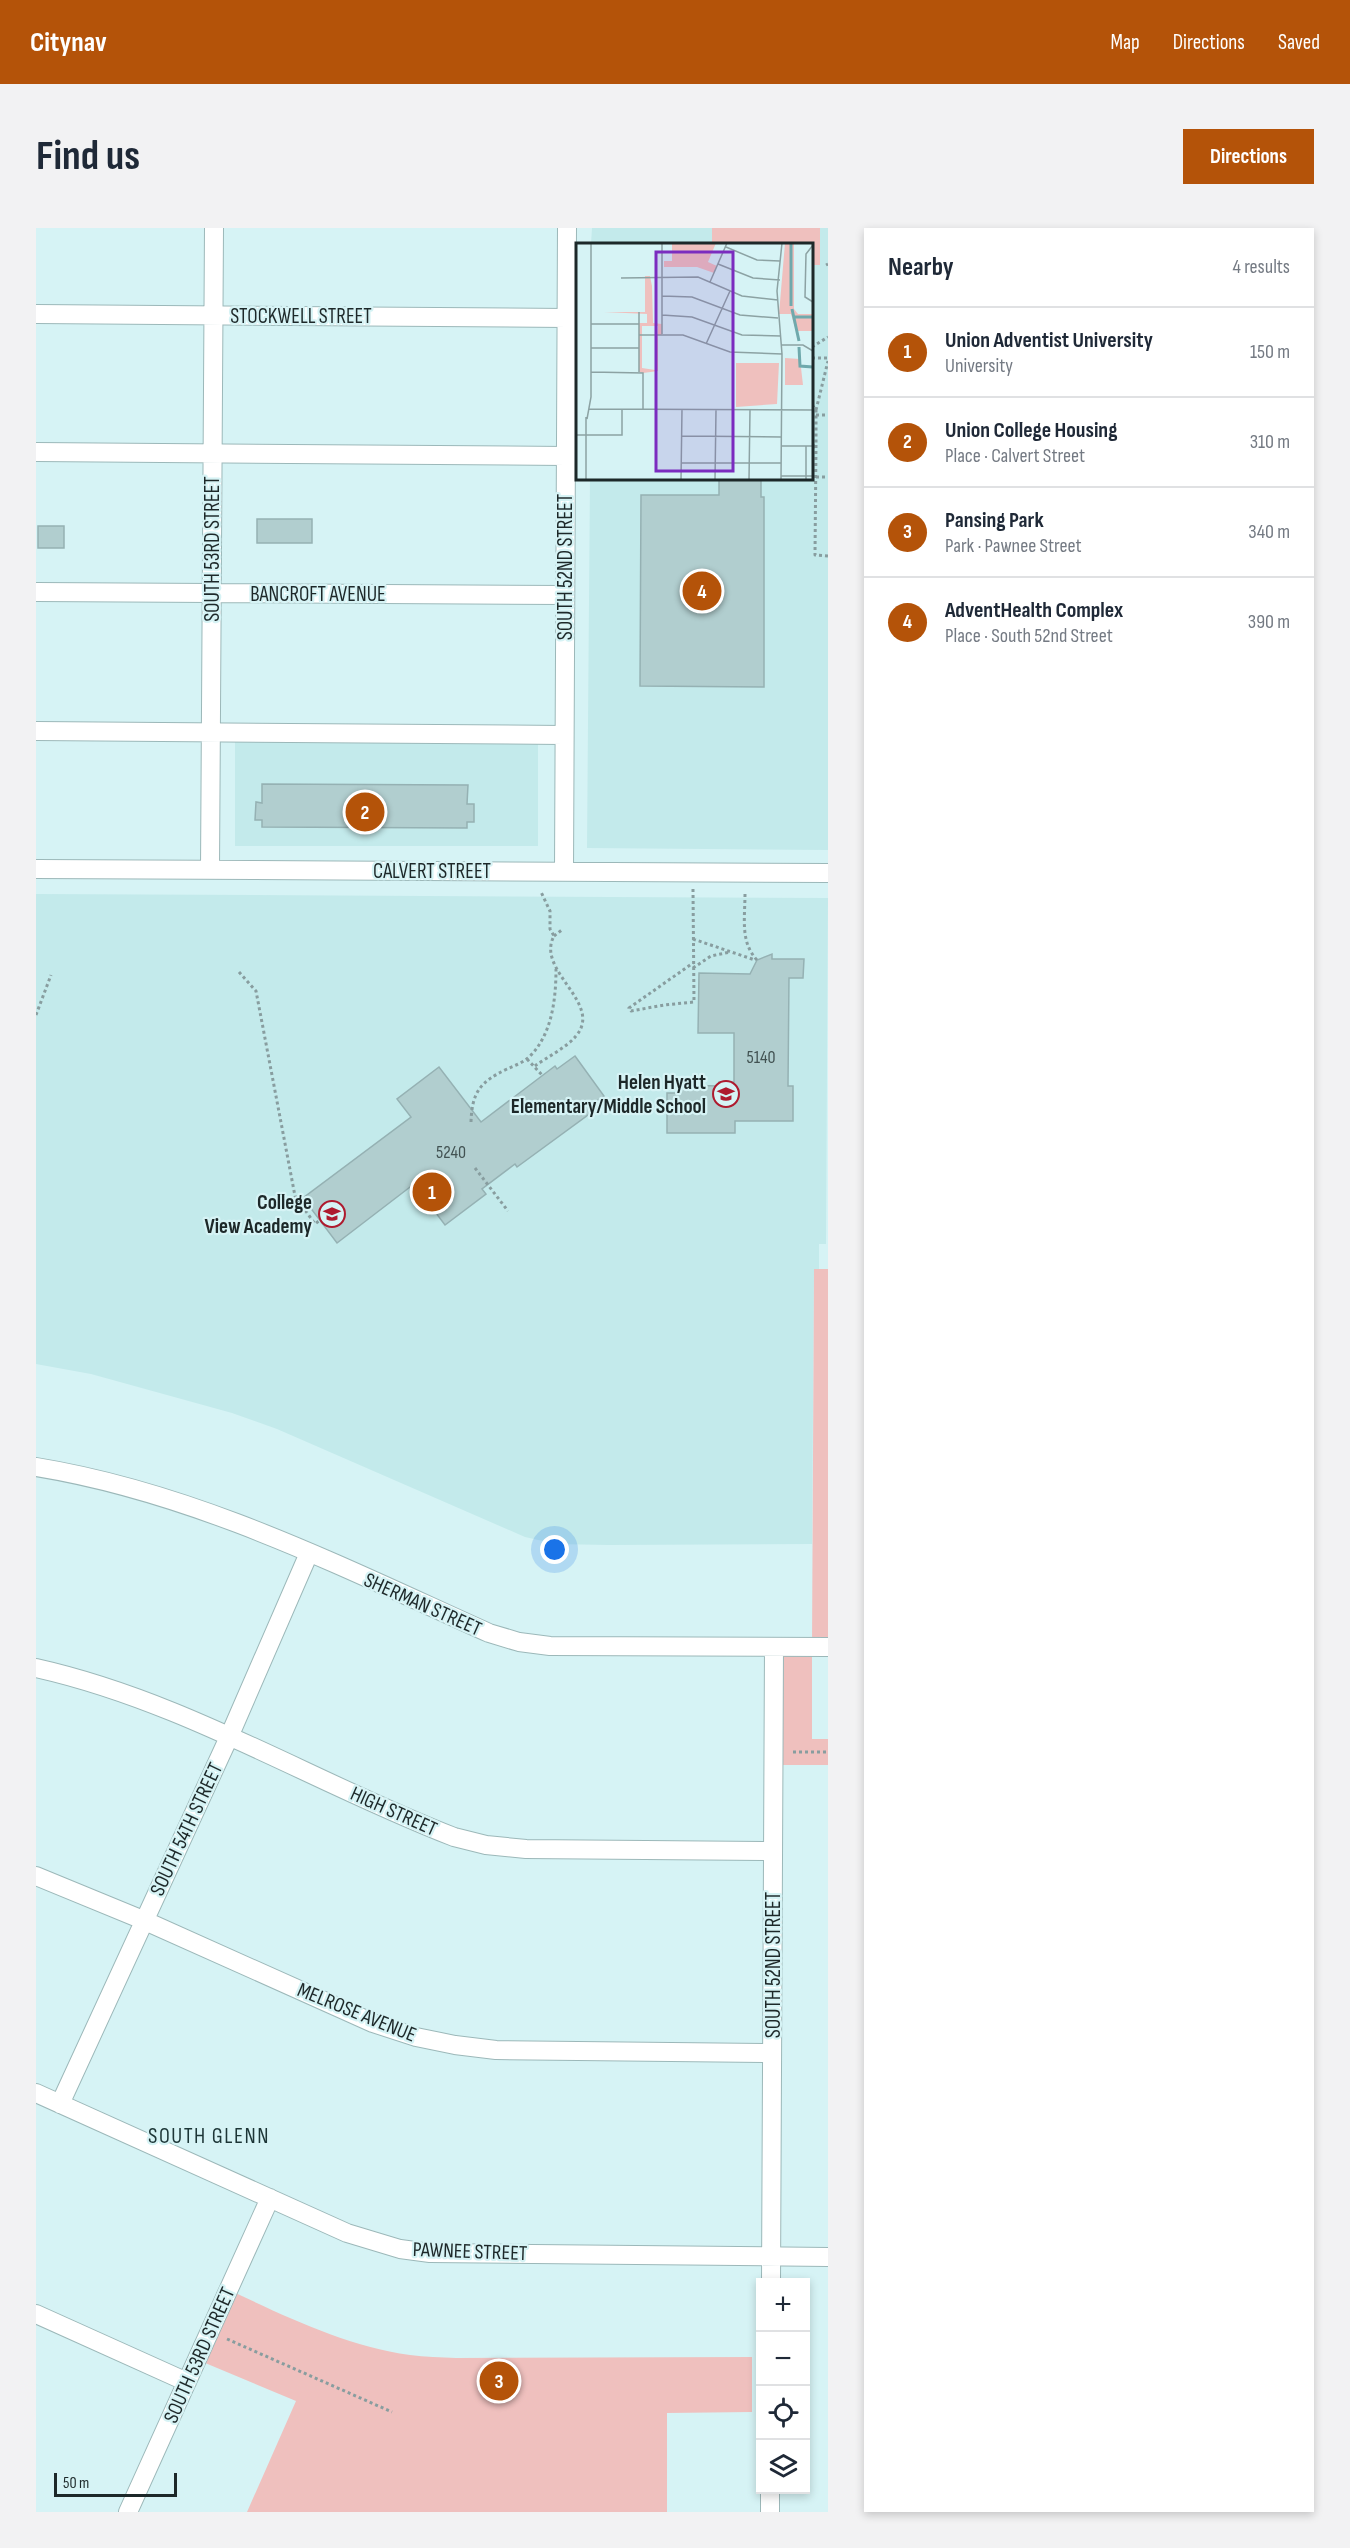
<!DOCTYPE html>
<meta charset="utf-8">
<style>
:root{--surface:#fff;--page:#f2f2f3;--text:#1f2937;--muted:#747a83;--line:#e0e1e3;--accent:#b45309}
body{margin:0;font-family:"Sofia Sans Condensed",sans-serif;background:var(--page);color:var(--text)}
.controls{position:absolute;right:18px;bottom:18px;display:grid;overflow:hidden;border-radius:0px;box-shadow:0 3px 9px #0003}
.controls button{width:54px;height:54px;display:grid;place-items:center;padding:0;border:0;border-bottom:2px solid var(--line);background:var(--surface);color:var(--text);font:30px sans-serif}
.scale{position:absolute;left:18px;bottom:15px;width:123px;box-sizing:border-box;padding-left:6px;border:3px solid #1d2829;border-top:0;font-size:16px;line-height:21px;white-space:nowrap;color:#1d2829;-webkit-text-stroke:4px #d6f3f5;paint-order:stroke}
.you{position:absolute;left:519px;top:1322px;width:21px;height:21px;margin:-15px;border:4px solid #fff;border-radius:50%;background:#1a73e8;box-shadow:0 0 0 9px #1a73e833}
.badge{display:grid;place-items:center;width:39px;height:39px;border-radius:50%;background:var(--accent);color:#fff;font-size:20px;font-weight:700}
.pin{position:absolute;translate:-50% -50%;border:3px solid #fff;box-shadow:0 2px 6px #0006}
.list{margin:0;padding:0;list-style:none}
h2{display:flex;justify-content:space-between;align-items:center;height:78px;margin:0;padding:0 24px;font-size:26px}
h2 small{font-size:20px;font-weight:400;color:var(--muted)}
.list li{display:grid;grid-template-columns:39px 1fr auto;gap:18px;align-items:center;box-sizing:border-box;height:90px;padding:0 24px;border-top:2px solid var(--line)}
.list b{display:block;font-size:22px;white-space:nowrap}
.list p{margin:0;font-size:20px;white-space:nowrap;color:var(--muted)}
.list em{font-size:20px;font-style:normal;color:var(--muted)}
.icon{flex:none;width:33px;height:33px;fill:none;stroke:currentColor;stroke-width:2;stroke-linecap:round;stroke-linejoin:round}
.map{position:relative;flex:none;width:792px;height:2284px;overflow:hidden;border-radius:0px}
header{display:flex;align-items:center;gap:36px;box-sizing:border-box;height:84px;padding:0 30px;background:var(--accent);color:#fff}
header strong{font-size:28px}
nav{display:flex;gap:33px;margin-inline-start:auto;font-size:21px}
.intro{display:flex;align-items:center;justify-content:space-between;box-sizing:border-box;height:144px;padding:0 36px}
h1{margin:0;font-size:42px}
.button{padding:15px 27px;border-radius:0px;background:var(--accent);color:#fff;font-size:21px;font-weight:700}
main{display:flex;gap:36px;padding:0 36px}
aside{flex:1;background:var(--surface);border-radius:0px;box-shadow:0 3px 9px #0003}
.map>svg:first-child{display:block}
.built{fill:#c3eaeb}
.green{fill:#efc0be}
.building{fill:#b1cecf;stroke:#95b1b3;stroke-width:1.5}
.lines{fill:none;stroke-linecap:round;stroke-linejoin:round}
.minor-casing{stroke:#9cb8b9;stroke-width:20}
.path{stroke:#889d9f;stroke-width:3;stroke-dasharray:3 3;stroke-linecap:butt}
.minor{stroke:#fff;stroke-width:18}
.labels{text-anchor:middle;stroke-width:4.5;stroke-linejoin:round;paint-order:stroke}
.number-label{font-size:18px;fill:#425252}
.street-label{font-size:21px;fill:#1d2829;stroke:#d6f3f5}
.poi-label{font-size:21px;font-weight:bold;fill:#1d2829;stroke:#d6f3f5;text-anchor:end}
.neighbourhood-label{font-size:22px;letter-spacing:1.5px;fill:#1c3536;stroke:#d6f3f5}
.inset-river{fill:none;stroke:#6fa9ac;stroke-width:3}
.inset-road{fill:none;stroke:#8ca2a3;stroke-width:1.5}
.view{fill:#7b2cbf;fill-opacity:0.15;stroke:#7b2cbf;stroke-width:3}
.inset-edge{fill:none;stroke:#1d2829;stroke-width:3}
</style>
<header>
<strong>Citynav</strong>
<nav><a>Map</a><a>Directions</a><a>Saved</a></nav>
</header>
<div class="intro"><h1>Find us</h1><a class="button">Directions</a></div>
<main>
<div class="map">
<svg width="792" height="2284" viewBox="0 0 792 2284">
<rect width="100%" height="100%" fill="#d6f3f5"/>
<!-- built -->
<path class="built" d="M556 0H792V622L551 620 554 251 776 250V16H555Z
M199 511 502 514V618H199Z
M0 666 792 670 790 1016H783V1041H778L776 1316 572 1317 520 1316 489 1309 241 1201 196 1185 55 1146 0 1136Z"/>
<!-- green -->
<path class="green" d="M676 0H784V37H776V16H676Z
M778 1041H792V1419H776V1511H792V1537H737L738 1419H776Z
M193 2062C251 2089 310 2118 374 2127 389 2129 405 2129 420 2130L716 2129V2184L631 2185V2284H211L260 2173 162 2132Z"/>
<!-- building -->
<path class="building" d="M683 250H725V269H728V459L604 458 605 267H683Z
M221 291H276V315H221Z
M2 298H28V320H2Z
M226 556 432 557 431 576H438V594H431V600L226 599V592H219L220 574 226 575Z
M736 726V731H768L767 750H753L752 858H757V893H699V905H631V865H645V857L683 858V854H698V805H662L663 745 714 746 721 732Z
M539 828 568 868 552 879 556 884 481 939 479 936 446 961 450 966 409 997 378 956 301 1015 267 970 375 889 361 871 403 839 445 894 519 838 521 841Z"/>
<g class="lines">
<defs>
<path id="minor" d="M0 86 531 90
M0 224 530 228
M0 364 529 367
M0 503 528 507
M0 641 792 645
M174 642 178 0
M528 643 531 0
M0 1239C160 1265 306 1339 453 1405L483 1414 514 1418 792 1419
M0 1440C148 1473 278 1555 418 1609L450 1617 490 1621 737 1623
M0 1648 107 1692 337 1795 380 1809 419 1817 460 1822 736 1825
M0 1865 311 2005 364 2021 394 2025 792 2029
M24 1876 193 1509 273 1325
M735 2054 738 1419
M0 2086 151 2154
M92 2284 234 1970
M734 2284V2262"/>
</defs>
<!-- minor casing -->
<use href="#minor" class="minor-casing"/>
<!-- path -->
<path class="path" d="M790 37 792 36
M776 119 792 109
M776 130H792
M776 177 780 182V217L776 221
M780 182 792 133
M780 187H792
M780 217 779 327 792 328
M780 249H792
M657 661 658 774 628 777 595 783 593 780 657 735
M709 666C709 690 704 714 721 732
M518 708 527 701
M657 711 719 732
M657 740 675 728 694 724
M203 744 220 763 259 968 279 996 284 992
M0 787 15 747
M491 831 506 847
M499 838C511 829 530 820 540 808 568 775 499 743 518 708L514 701V683L505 664
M435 894C436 864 444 854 471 841 478 838 486 835 492 830 516 808 520 771 520 741
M439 940 472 983
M757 1524H792
M191 2111 356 2184"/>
<!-- minor -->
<use href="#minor" class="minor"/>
</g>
<!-- icons -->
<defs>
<symbol id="school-ring" viewBox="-11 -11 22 22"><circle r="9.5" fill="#d6f3f5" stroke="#ae1a2e" stroke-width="1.5"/><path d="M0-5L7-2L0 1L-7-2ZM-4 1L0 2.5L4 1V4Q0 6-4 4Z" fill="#ae1a2e"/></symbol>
</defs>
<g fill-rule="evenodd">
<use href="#school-ring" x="675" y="851" width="30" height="30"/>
<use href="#school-ring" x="281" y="971" width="30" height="30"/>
</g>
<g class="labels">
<!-- number labels -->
<g class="number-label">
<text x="725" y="835">5140</text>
<text x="415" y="930">5240</text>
</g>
<!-- street labels -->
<g class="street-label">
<text x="265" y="95">STOCKWELL STREET</text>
<text transform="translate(176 321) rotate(-90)" y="7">SOUTH 53RD STREET</text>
<text transform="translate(529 339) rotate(-90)" y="7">SOUTH 52ND STREET</text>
<text x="282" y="373">BANCROFT AVENUE</text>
<text x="396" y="650">CALVERT STREET</text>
<text transform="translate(387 1376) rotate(24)" y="7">SHERMAN STREET</text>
<text transform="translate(358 1583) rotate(24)" y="7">HIGH STREET</text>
<text transform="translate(150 1601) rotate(-65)" y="7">SOUTH 54TH STREET</text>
<text transform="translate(737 1737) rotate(-90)" y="7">SOUTH 52ND STREET</text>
<text transform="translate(321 1784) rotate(22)" y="7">MELROSE AVENUE</text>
<text transform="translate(434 2023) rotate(2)" y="7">PAWNEE STREET</text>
<text transform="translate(163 2127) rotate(-66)" y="7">SOUTH 53RD STREET</text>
</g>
<!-- poi labels -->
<g class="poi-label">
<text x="670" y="861">Helen Hyatt<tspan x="670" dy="24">Elementary/Middle School</tspan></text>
<text x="276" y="981">College<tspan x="276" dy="24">View Academy</tspan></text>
</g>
<!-- neighbourhood labels -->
<g class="neighbourhood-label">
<text x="173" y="1915">SOUTH GLENN</text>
</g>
</g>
<!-- overview -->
<g transform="translate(540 15)">
<rect width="237" height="237" fill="#d6f3f5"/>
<path d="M96 0H140L132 19 141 23 138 30 121 24H88V18H96ZM209 0H218V66L222 71H237V88H220L215 71H203ZM69 33H74L76 43 77 80 86 81V92H82V128L67 130 63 129V80H71V71L28 69H69ZM66 83H82L79 127 66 125ZM209 115 224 116 227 142H209ZM160 120H203L201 161 160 164Z" fill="#efc0be" fill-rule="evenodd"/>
<path class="inset-river" d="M215 0V63M216 66 223 98M217 74H237M223 104 224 123 237 124"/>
<path class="inset-road" d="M237 2 230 11 229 54 237 59M150 4 181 17 204 18M142 21 177 35 204 37M45 35 122 34 166 53 202 57M134 39 151 0M86 53 116 54 164 72 202 75M86 72 116 74 166 92 205 93M15 81H63M86 91V0M63 92H107L154 109 206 111M130 101 154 48M205 102H227L237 108M15 105H63M15 129 67 130V166M63 129V69M13 166 237 167M11 176 15 154V0M0 192H46V166M106 193 205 194M206 203H237M106 220H205M205 233H237M10 237V174M105 237 106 166M139 237 140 167M173 237 174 167M205 237 206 111 201 48 206 0M230 237V203"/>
<path class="view" d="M80 9H157V228H80Z"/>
<rect width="237" height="237" class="inset-edge"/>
</g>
</svg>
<div class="controls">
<button>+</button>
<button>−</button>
<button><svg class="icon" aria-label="locate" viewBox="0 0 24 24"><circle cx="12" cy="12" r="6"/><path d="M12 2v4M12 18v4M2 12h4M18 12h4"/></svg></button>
<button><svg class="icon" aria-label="layers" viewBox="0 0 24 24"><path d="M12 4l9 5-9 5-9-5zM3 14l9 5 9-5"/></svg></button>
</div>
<div class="scale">50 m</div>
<div class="you"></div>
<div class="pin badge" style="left:396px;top:964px">1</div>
<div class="pin badge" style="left:329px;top:584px">2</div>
<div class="pin badge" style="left:463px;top:2153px">3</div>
<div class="pin badge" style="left:666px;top:363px">4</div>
</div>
<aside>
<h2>Nearby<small>4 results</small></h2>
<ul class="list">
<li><span class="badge">1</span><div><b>Union Adventist University</b><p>University</p></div><em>150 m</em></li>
<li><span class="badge">2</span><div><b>Union College Housing</b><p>Place · Calvert Street</p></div><em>310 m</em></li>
<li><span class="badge">3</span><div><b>Pansing Park</b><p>Park · Pawnee Street</p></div><em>340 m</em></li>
<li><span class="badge">4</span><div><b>AdventHealth Complex</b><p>Place · South 52nd Street</p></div><em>390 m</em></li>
</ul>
</aside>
</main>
